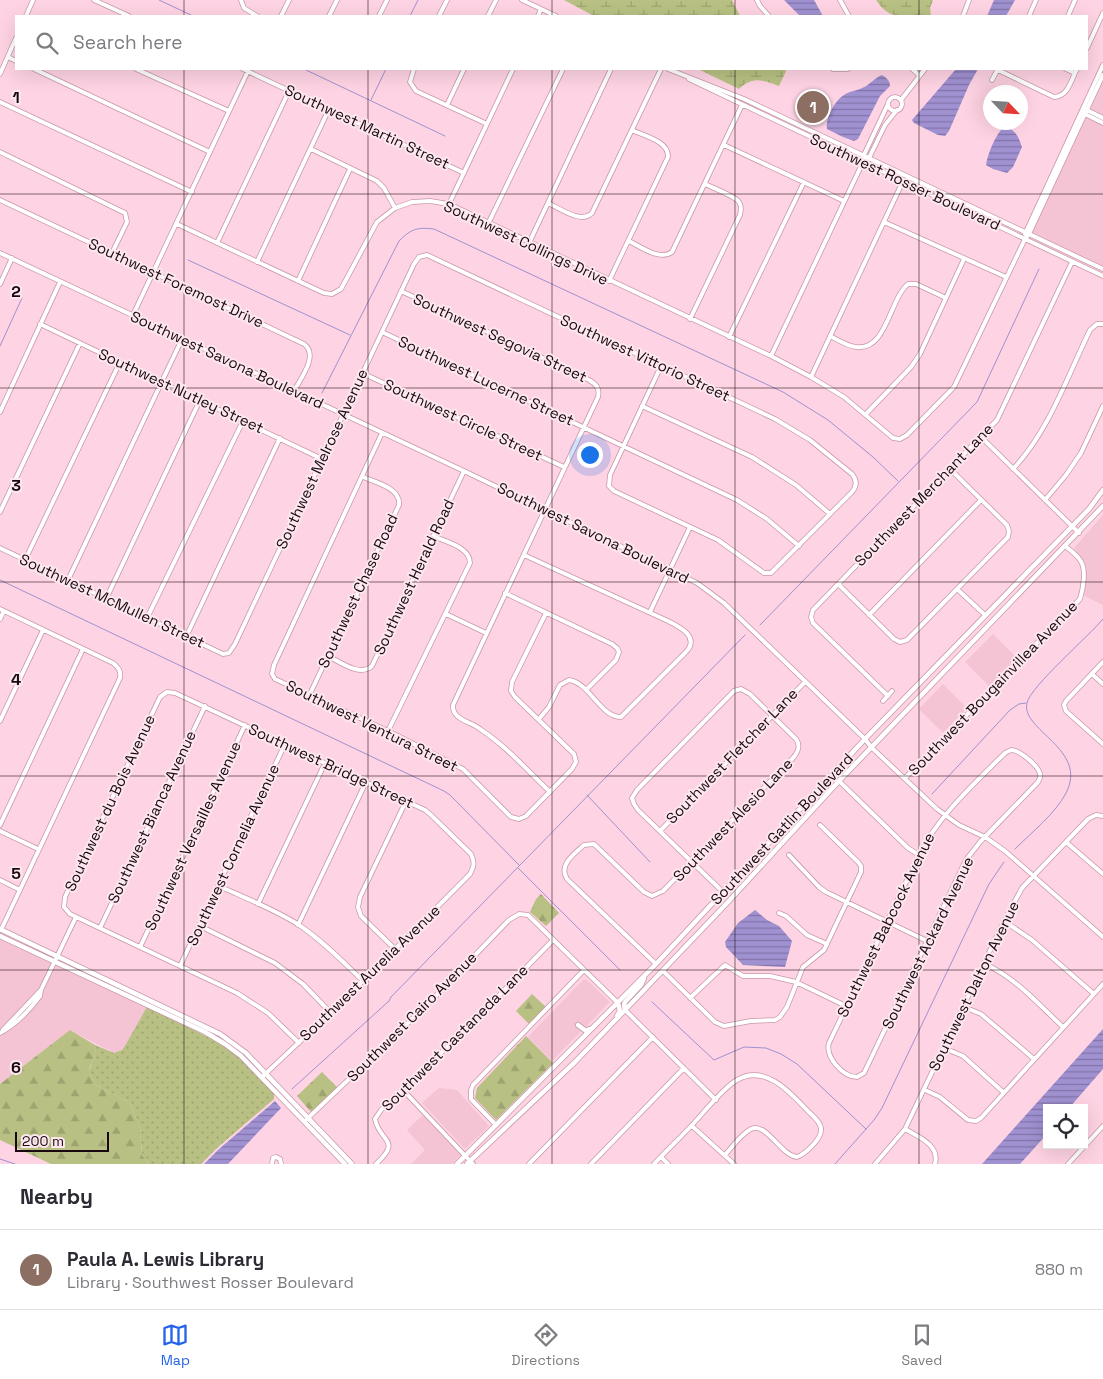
<!DOCTYPE html>
<meta charset="utf-8">
<style>
:root{--surface:#fff;--page:#f7f7f7;--text:#2b2b33;--muted:#7c7c81;--line:#e1e1e2;--accent:#2563eb}
body{margin:0;font-family:"Space Grotesk",sans-serif;background:var(--page);color:var(--text)}
.controls{position:absolute;right:15px;bottom:15px;display:grid;overflow:hidden;border-radius:0px;box-shadow:0 5px 20px #0002}
.controls button{width:45px;height:45px;display:grid;place-items:center;padding:0;border:0;border-bottom:1px solid var(--line);background:var(--surface);color:var(--text);font:25px sans-serif}
.compass{position:absolute;left:983px;top:85px;width:45px;height:45px;border-radius:50%;background:var(--surface);box-shadow:0 5px 20px #0002;rotate:115deg}
.scale{position:absolute;left:15px;bottom:12px;width:94px;box-sizing:border-box;padding-left:5px;border:2px solid #19080f;border-top:0;font-size:14px;line-height:18px;white-space:nowrap;color:#19080f;-webkit-text-stroke:4px #fde7ef;paint-order:stroke}
.you{position:absolute;left:589px;top:454px;width:18px;height:18px;margin:-12px;border:4px solid #fff;border-radius:50%;background:#1a73e8;box-shadow:0 0 0 8px #1a73e833}
.badge{display:grid;place-items:center;width:32px;height:32px;border-radius:50%;background:var(--accent);color:#fff;font-size:16px;font-weight:700}
.pin{position:absolute;translate:-50% -50%;border:2px solid #fff;box-shadow:0 1px 5px #0006}
.list{margin:0;padding:0;list-style:none}
h2{display:flex;justify-content:space-between;align-items:center;height:65px;margin:0;padding:0 20px;font-size:21px}
h2 small{font-size:16px;font-weight:400;color:var(--muted)}
.list li{display:grid;grid-template-columns:32px 1fr auto;gap:15px;align-items:center;box-sizing:border-box;height:80px;padding:0 20px;border-top:1px solid var(--line)}
.list b{display:block;font-size:19px;white-space:nowrap}
.list p{margin:0;font-size:16px;white-space:nowrap;color:var(--muted)}
.list em{font-size:16px;font-style:normal;color:var(--muted)}
.icon{flex:none;width:28px;height:28px;fill:none;stroke:currentColor;stroke-width:2;stroke-linecap:round;stroke-linejoin:round}
.map{position:relative;flex:none;width:1103px;height:1164px;overflow:hidden}
.search{position:absolute;background:var(--surface);box-shadow:0 5px 20px #0002;left:15px;right:15px;top:15px;height:55px;display:flex;align-items:center;gap:12px;box-sizing:border-box;padding:0 18px;border-radius:0px;color:var(--muted);font-size:19px}
.sheet{height:145px;background:var(--surface)}
nav{display:flex;justify-content:space-around;align-items:center;box-sizing:border-box;height:70px;border-top:1px solid var(--line);background:var(--surface);font-size:14px;color:var(--muted)}
nav a{display:grid;justify-items:center;gap:2px}
nav .on{color:var(--accent)}
.map>svg:first-child{display:block}
.built{fill:#f4c3d4}
.grass{fill:url(#grass-dots)}
.forest{fill:url(#forest-firs)}
.wetland{fill:url(#wetland-marsh)}
.water{fill:url(#water-rules)}
.lines{fill:none;stroke-linecap:round;stroke-linejoin:round}
.stream{stroke:#a091d1;stroke-width:1}
.minor-casing{stroke:#c997a9;stroke-width:5.5}
.major-casing{stroke:#c997a9;stroke-width:6}
.minor{stroke:#fff;stroke-width:4}
.major{stroke:#fff;stroke-width:4.5}
.grid{fill:none;stroke:#19080f;stroke-width:1;stroke-opacity:0.55}
.labels{text-anchor:middle;stroke-width:4;stroke-linejoin:round;paint-order:stroke}
.street-label{font-size:15px;fill:#19080f;stroke:#fde7ef}
.grid-label{font-size:16px;text-anchor:middle;font-weight:bold;fill:#19080f;stroke:#fde7ef;stroke-width:4;stroke-linejoin:round;paint-order:stroke}
</style>
<div class="map">
<svg width="1103" height="1164" viewBox="0 0 1103 1164">
<defs>
<pattern id="grass-dots" width="8" height="8" patternUnits="userSpaceOnUse" patternTransform="scale(1.25)"><rect width="8" height="8" fill="#b8c183"/><path d="M2 2h.1M6 6h.1" fill="none" stroke="#9ea470" stroke-width="1.8" stroke-linecap="round"/></pattern>
<pattern id="forest-firs" width="22" height="20" patternUnits="userSpaceOnUse" patternTransform="scale(1.25)"><rect width="22" height="20" fill="#b8c183"/><path d="M5 1l3.5 6h-7zM16 11l3.5 6h-7z" fill="#9ea470"/></pattern>
<pattern id="wetland-marsh" width="20" height="14" patternUnits="userSpaceOnUse" patternTransform="scale(1.25)"><rect width="20" height="14" fill="#b8c183"/><path d="M1 5h8M5 5V1M11 12h8M15 12V8" fill="none" stroke="#9ea470"/></pattern>
<pattern id="water-rules" width="6" height="5" patternUnits="userSpaceOnUse" patternTransform="scale(1.25)"><rect width="6" height="5" fill="#a091d1"/><path d="M0 2.5h6" fill="none" stroke="#8274a8"/></pattern>
</defs>
<rect width="100%" height="100%" fill="#fed3e3"/>
<!-- built -->
<path class="built" d="M1103 79V116L1089 109Z
M1086 116 1103 124V267L1031 234Z
M1103 515V605L1083 595 1086 568 1083 560 1074 548Z
M993 634 1017 658 989 686 965 662Z
M943 684 967 708 943 733 919 709Z
M0 935 53 962 39 989 26 1005 0 1031Z
M57 964 147 1007 144 1015 122 1050 114 1053 70 1030 0 1084V1035L10 1030 20 1022 35 1006 42 996 43 990Z
M583 980H587L610 1002 552 1061 528 1037Z
M439 1088 457 1090 489 1126 465 1149 422 1103Z
M423 1115 461 1155 452 1164H411L425 1150 407 1130Z"/>
<!-- grass -->
<path class="grass" d="M147 1007 224 1045 240 1057 274 1091V1099L217 1148 201 1164H149L142 1155 140 1128 130 1103 94 1084 89 1070C94 1061 96 1055 95 1045L114 1053 122 1050 126 1044Z"/>
<!-- forest -->
<path class="forest" d="M541 894 559 913 546 926 530 912 536 899Z
M532 994 546 1007 530 1025 516 1011Z
M70 1030 95 1045C96 1055 94 1060 89 1069L94 1084 130 1103 140 1128 142 1155 149 1164H51L0 1140V1084Z
M526 1036 553 1063 496 1120 475 1098 477 1088Z
M322 1072 338 1088 311 1112 297 1096Z"/>
<!-- wetland -->
<path class="wetland" d="M564 0H732L740 16H594Z
M876 0H933L930 8 931 16C907 16 890 22 876 0Z
M698 69H784L786 71 779 86C763 80 753 76 739 89Z"/>
<!-- water -->
<path class="water" d="M784 0H814L823 16H800Z
M994 0H1015L1006 16H987Z
M956 69H978L969 85 949 131 945 136 938 135 914 123 912 120Z
M882 75C887 78 890 81 890 86L880 96 858 139 854 141 843 137 827 129C825 119 835 100 844 95 849 91 857 91 862 88 870 85 874 78 882 75Z
M1004 126C1016 131 1018 135 1022 147L1013 167 1007 173 993 169 986 165C988 152 996 135 1004 126Z
M755 910 767 920 779 926 792 941 785 967 743 965 726 947 725 942 738 923Z
M1103 1029V1069L1069 1108H1047V1134L1020 1164H982Z
M275 1101 281 1108 228 1164H204L218 1150Z"/>
<g class="lines">
<!-- stream -->
<path class="stream" d="M159 0 193 16
M410 16 418 0
M304 69 445 136
M371 100 386 69
M188 260 350 335
M0 346 22 298
M322 393 399 241C411 229 417 227 434 229L783 392 828 420 873 457 898 481
M0 580 444 791 450 795 519 865
M760 625 977 402 1039 269
M932 794 1010 710 1019 704 1026 703
M587 795 650 862
M1015 849C1031 833 1056 813 1066 793 1089 749 1020 730 1027 703 1030 687 1089 636 1103 619
M518 868 620 970
M652 1002 714 1060 744 1047 766 1048 781 1054 797 1064 866 1129
M292 1089 389 1001 391 997 745 635
M0 1159 15 1164
M835 1164 874 1120 882 1108 989 884 1004 862"/>
<defs>
<path id="minor" d="M94 0 129 16
M241 0 244 8 257 16
M522 0 556 16
M757 0 760 6 769 16
M840 0 849 16
M26 16 33 0
M281 16 289 0
M329 16 337 0
M379 16 387 0
M439 16 447 0
M488 16 496 0
M538 16 541 9
M963 16 969 0
M1029 16 1036 0
M1068 16 1075 0
M1087 48 1103 13
M8 57 16 61
M34 69 210 152
M136 69 229 111
M243 69 464 173
M414 69 410 82 416 91 487 124
M668 69 744 99 1103 269
M833 69H848
M912 69 919 75
M1066 69 1075 73
M998 70 1054 97C1068 97 1071 80 1077 69
M0 74 16 38
M689 79 1103 276
M992 80 998 69
M888 104a7 7 0 1 1 14 0a7 7 0 1 1-14 0Z
M901 100 925 69
M0 102 192 192
M447 105 464 69
M1085 109 1103 118
M1083 113 1103 123
M724 145 844 201
M311 149 377 181 384 188 395 208
M0 152 125 213 127 222 112 253
M863 157 888 104
M0 200 304 344C319 355 301 378 294 391
M548 203C561 209 581 224 592 213L661 69
M449 204 513 69
M884 222 1006 277
M177 224 324 293 332 294 341 289 377 222 395 208 412 202 430 201 449 204 771 356 811 377 844 397 893 438 900 439 907 435 954 387 1025 239 1029 234 1103 75
M488 224 563 69
M1025 234 1103 65
M629 241C641 247 660 261 672 252L742 105
M217 243 289 91
M529 243 611 69
M0 253 464 471 697 583 724 603 865 739 871 747 937 809 959 825 985 837 1005 851 1103 937
M257 262 329 109
M298 281 350 169
M609 281 668 157C669 141 644 136 632 130
M0 284 12 258
M401 291 589 380C596 384 600 388 598 397L453 705C452 720 470 721 480 729 506 746 527 770 550 792
M133 315 248 71
M690 319 740 215C741 211 742 206 739 202 735 196 713 188 705 184
M40 324 322 459
M382 332 737 500 767 519 799 546
M830 336C838 340 847 346 856 347 887 351 889 300 908 284H916L946 298
M729 337 804 182
M771 356 863 162 869 158 885 125 897 110
M362 373 564 467
M811 377 903 181
M642 406 752 457 796 485 830 514
M0 412 60 282
M866 414 911 367 920 354 964 259
M382 433 274 665 272 674 275 679 388 731 463 769 511 817 519 819 526 816 572 769 576 762 574 754 515 697 511 691 512 682 546 613
M981 437 1079 533
M1013 469C1049 431 1067 377 1090 330L1097 324H1103
M1045 500 1066 475 1081 453 1103 406
M0 512 80 343
M0 548 223 654 229 653 235 644 414 264 419 257 427 255 775 419 810 440 852 474C857 480 857 486 852 492L771 573H764L718 540 614 491 609 486 610 475 661 366
M524 555 668 621C680 627 700 637 686 652L621 717C600 717 590 683 569 680L560 685 549 707 539 719
M25 560 120 362
M68 580 182 339
M838 584 894 639 900 642 907 640 1008 537 1009 531 1007 525 950 469
M957 589 985 615
M505 593 612 644 617 648 619 652 616 660 586 690
M106 599 200 400
M0 609 113 663C119 668 121 671 120 678L1 930
M650 612 690 527
M446 614 486 633
M869 615 981 500
M147 618 243 421
M0 619 4 611
M186 637 280 438
M328 656C340 662 360 677 372 666L464 471
M1103 662 1066 701 1064 705 1066 711 1103 744
M1092 674 1103 684
M309 696 399 505C401 488 375 482 363 477
M888 696 813 623 811 617 813 610 997 420 1072 262
M883 701 892 691
M0 721 43 630
M388 731 470 563C470 547 446 542 433 536
M1011 750C1019 750 1038 765 1040 774 1041 777 1040 778 1038 782L980 842 966 860 864 1073 857 1077C843 1077 825 1057 829 1043L919 855C939 815 974 784 1005 753Z
M905 778 1080 599C1083 589 1087 569 1080 560 1077 555 1070 550 1065 546
M839 781 908 848 919 855
M0 825 83 649
M0 831 38 849
M660 831 805 682
M1066 842 1103 874
M789 855 819 887 826 892 927 941
M0 880 20 890
M219 886C245 898 274 909 299 925 323 941 343 962 363 981
M258 904 325 763
M779 913 786 916 807 935 827 944
M1004 921 1032 940 1094 994
M298 925 366 782
M200 926 275 963 303 984 331 1013
M100 928 205 706
M140 947 245 725
M396 950 361 916 358 907 360 897 406 801
M656 964 567 879C558 865 574 854 584 845L594 844 644 892 652 896 663 891 793 758C798 752 801 746 796 739L750 694 741 689 734 691 637 790 632 798 634 804 638 810 724 893
M985 964C1016 978 1038 1004 1063 1027
M180 966 285 744
M663 971 715 1022 724 1026 751 1021 775 1020 780 1017 787 1007 803 967 824 950 861 872V866L858 862 820 825
M690 998 725 965 743 976H770L796 982 846 1006
M964 1007 981 1014 1034 1059
M625 1010 716 1100
M3 1030 41 990
M0 1033C17 1024 29 1011 40 996L41 990 76 917
M944 1048 963 1056 1003 1092
M262 1077C333 1011 402 943 470 874 474 866 475 863 471 854L431 815 425 810 175 693 167 692 160 697 65 897 64 907 70 914 237 993 268 1013 299 1043
M403 1090 473 1164
M925 1090 940 1097 968 1120 976 1121 981 1118 1103 984
M307 1119 428 1004 509 920 519 914 528 915 618 1003
M496 1125 471 1099V1090L473 1085 584 970
M692 1126 734 1164
M905 1129C919 1137 940 1145 935 1164
M661 1157 668 1164
M272 1164 273 1158 276 1157 280 1159 281 1164
M376 1164C403 1139 379 1142 375 1119L381 1110 473 1022 553 940
M529 1164 653 1037
M591 1164 684 1068
M654 1164C667 1150 681 1137 694 1123 705 1111 724 1087 737 1080 764 1064 789 1091 805 1108 810 1114 821 1121 821 1129 822 1139 805 1154 797 1157 780 1155 767 1122 751 1129 741 1134 732 1147 725 1155
M875 1164 905 1129 1004 921 1022 888 1088 819 1096 815 1103 816
M1068 1164 1103 1126"/>
<path id="major" d="M0 929 220 1034 246 1053 352 1164
M0 936 205 1032 225 1044 241 1056 345 1164
M625 1010 624 1005 625 1002 641 985 644 978
M617 1016 620 1011 618 1003
M578 1025 586 1031 589 1029
M457 1164 656 964 865 739 1089 509 1103 490
M467 1164 575 1062 625 1010 728 902 839 781 1103 506"/>
</defs>
<!-- minor casing -->
<use href="#minor" class="minor-casing"/>
<!-- major casing -->
<use href="#major" class="major-casing"/>
<!-- minor -->
<use href="#minor" class="minor"/>
<!-- major -->
<use href="#major" class="major"/>
</g>
<!-- grid -->
<path class="grid" d="M184 0V16M368 0V16M552 0V16M735 0V16M919 0V16M184 69V1164M368 69V1164M552 69V1164M735 69V1164M919 69V1164M0 194H1103M0 388H1103M0 582H1103M0 776H1103M0 970H1103"/>
<g class="labels">
<!-- street labels -->
<g class="street-label">
<text transform="translate(367 127) rotate(25)" y="5">Southwest Martin Street</text>
<text transform="translate(905 182) rotate(25)" y="5">Southwest Rosser Boulevard</text>
<text transform="translate(526 243) rotate(25)" y="5">Southwest Collings Drive</text>
<text transform="translate(176 283) rotate(25)" y="5">Southwest Foremost Drive</text>
<text transform="translate(500 338) rotate(25)" y="5">Southwest Segovia Street</text>
<text transform="translate(645 358) rotate(25)" y="5">Southwest Vittorio Street</text>
<text transform="translate(227 360) rotate(25)" y="5">Southwest Savona Boulevard</text>
<text transform="translate(486 381) rotate(25)" y="5">Southwest Lucerne Street</text>
<text transform="translate(181 391) rotate(25)" y="5">Southwest Nutley Street</text>
<text transform="translate(463 420) rotate(25)" y="5">Southwest Circle Street</text>
<text transform="translate(322 459) rotate(-65)" y="5">Southwest Melrose Avenue</text>
<text transform="translate(924 495) rotate(-46)" y="5">Southwest Merchant Lane</text>
<text transform="translate(593 533) rotate(26)" y="5">Southwest Savona Boulevard</text>
<text transform="translate(414 577) rotate(-65)" y="5">Southwest Herald Road</text>
<text transform="translate(358 591) rotate(-65)" y="5">Southwest Chase Road</text>
<text transform="translate(112 601) rotate(25)" y="5">Southwest McMullen Street</text>
<text transform="translate(993 688) rotate(-46)" y="5">Southwest Bougainvillea Avenue</text>
<text transform="translate(372 726) rotate(26)" y="5">Southwest Ventura Street</text>
<text transform="translate(732 756) rotate(-46)" y="5">Southwest Fletcher Lane</text>
<text transform="translate(331 766) rotate(25)" y="5">Southwest Bridge Street</text>
<text transform="translate(110 803) rotate(-65)" y="5">Southwest du Bois Avenue</text>
<text transform="translate(152 817) rotate(-65)" y="5">Southwest Bianca Avenue</text>
<text transform="translate(733 820) rotate(-46)" y="5">Southwest Alesio Lane</text>
<text transform="translate(782 829) rotate(-47)" y="5">Southwest Gatlin Boulevard</text>
<text transform="translate(193 836) rotate(-65)" y="5">Southwest Versailles Avenue</text>
<text transform="translate(233 855) rotate(-65)" y="5">Southwest Cornelia Avenue</text>
<text transform="translate(886 925) rotate(-64)" y="5">Southwest Babcock Avenue</text>
<text transform="translate(928 943) rotate(-64)" y="5">Southwest Ackard Avenue</text>
<text transform="translate(370 973) rotate(-44)" y="5">Southwest Aurelia Avenue</text>
<text transform="translate(974 986) rotate(-64)" y="5">Southwest Dalton Avenue</text>
<text transform="translate(412 1017) rotate(-45)" y="5">Southwest Cairo Avenue</text>
<text transform="translate(455 1038) rotate(-45)" y="5">Southwest Castaneda Lane</text>
</g>
</g>
<g class="grid-label">
<text x="16" y="103">1</text>
<text x="16" y="297">2</text>
<text x="16" y="491">3</text>
<text x="16" y="685">4</text>
<text x="16" y="879">5</text>
<text x="16" y="1073">6</text>
</g>
</svg>
<div class="controls">
<button><svg class="icon" aria-label="locate" viewBox="0 0 24 24"><circle cx="12" cy="12" r="6"/><path d="M12 2v4M12 18v4M2 12h4M18 12h4"/></svg></button>
</div>
<svg class="compass" viewBox="-18 -18 36 36"><path d="M0-13l5 13h-10z" fill="#e53935"/><path d="M0 13l5-13h-10z" fill="#7c7c81"/></svg>
<div class="scale">200 m</div>
<div class="you"></div>
<div class="pin badge" style="left:813px;top:107px;background:#8d6e63">1</div>
<div class="search"><svg class="icon" aria-label="search" viewBox="0 0 24 24"><circle cx="10" cy="10" r="6"/><path d="M15 15l6 6"/></svg>Search here</div>
</div>
<section class="sheet">
<h2>Nearby<small></small></h2>
<ul class="list">
<li><span class="badge" style="background:#8d6e63">1</span><div><b>Paula A. Lewis Library</b><p>Library · Southwest Rosser Boulevard</p></div><em>880 m</em></li>
</ul>
</section>
<nav>
<a class="on"><svg class="icon" aria-label="map" viewBox="0 0 24 24"><path d="M3 6l6-2 6 2 6-2v14l-6 2-6-2-6 2zM9 4v14M15 6v14"/></svg>Map</a>
<a><svg class="icon" aria-label="directions" viewBox="0 0 24 24"><path d="M12 3l9 9-9 9-9-9zM9 14v-3h6M13 9l2 2-2 2"/></svg>Directions</a>
<a><svg class="icon" aria-label="saved" viewBox="0 0 24 24"><path d="M7 4h10v16l-5-4-5 4z"/></svg>Saved</a>
</nav>
